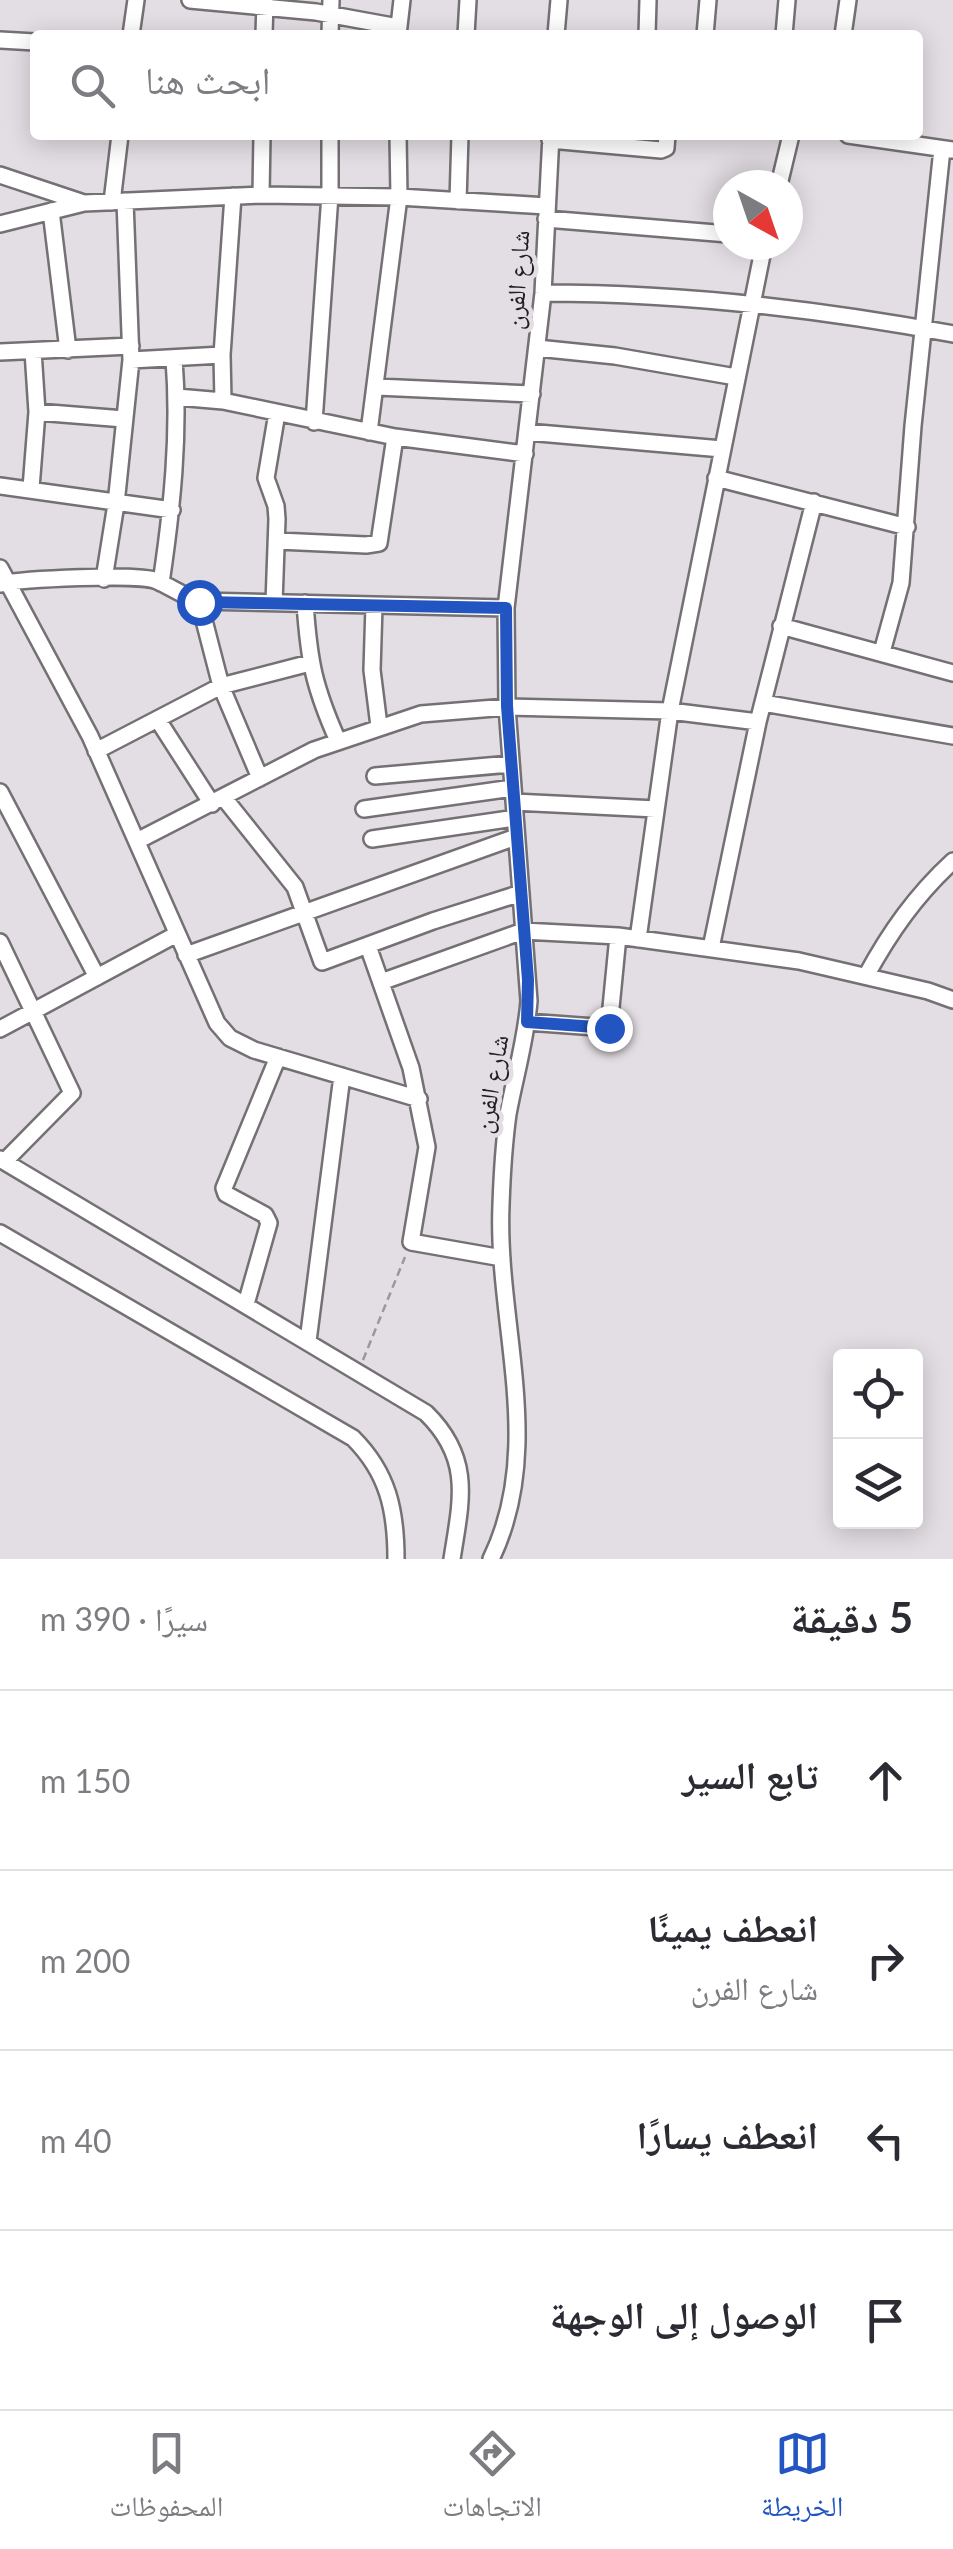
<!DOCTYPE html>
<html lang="ar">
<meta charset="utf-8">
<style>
:root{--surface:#fff;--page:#f7f7f7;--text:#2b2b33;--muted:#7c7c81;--line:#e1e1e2;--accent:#2255c2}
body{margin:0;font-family:Lato,"Noto Naskh Arabic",sans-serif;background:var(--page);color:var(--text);direction:rtl}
.controls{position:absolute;right:30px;bottom:30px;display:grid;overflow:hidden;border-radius:10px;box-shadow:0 5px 25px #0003}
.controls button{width:90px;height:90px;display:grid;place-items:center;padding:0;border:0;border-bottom:2px solid var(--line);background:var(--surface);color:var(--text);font:50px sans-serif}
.compass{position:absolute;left:713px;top:170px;width:90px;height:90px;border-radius:50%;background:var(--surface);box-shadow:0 5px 25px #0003;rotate:140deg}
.stop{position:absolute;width:30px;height:30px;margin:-22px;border:8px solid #2255c2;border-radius:50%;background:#fff}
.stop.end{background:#2255c2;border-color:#fff;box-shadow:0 2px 10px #0008}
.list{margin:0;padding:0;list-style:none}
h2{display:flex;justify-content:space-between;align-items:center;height:130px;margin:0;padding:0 40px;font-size:42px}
h2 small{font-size:32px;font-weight:400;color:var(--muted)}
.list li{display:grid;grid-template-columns:65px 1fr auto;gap:30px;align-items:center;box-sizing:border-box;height:180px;padding:0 40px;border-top:2px solid var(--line)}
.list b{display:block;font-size:38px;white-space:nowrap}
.list p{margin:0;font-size:32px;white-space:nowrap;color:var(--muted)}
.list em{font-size:32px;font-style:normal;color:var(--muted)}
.icon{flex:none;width:55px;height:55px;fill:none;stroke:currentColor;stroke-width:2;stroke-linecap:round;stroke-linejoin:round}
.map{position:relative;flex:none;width:953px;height:1559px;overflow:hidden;direction:ltr}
.search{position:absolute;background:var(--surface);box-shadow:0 5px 25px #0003;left:30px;right:30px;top:30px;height:110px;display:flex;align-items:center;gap:25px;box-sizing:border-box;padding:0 35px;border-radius:10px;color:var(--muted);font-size:38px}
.sheet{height:850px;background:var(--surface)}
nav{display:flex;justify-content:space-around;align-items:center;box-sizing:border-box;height:140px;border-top:2px solid var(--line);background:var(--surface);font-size:28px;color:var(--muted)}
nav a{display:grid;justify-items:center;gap:5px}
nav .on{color:var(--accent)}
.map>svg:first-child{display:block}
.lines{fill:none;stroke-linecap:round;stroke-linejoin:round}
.street-casing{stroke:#747074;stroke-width:20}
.path{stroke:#9b979b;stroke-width:2.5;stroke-dasharray:8 5;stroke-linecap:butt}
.street{stroke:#fff;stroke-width:15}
.route{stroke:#2255c2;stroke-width:12}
.labels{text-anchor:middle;stroke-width:9;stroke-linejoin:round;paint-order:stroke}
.street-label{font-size:25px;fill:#201f20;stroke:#e3dee3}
</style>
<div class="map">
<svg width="953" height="1559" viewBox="0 0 953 1559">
<rect width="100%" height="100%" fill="#e3dee3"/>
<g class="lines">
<defs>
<path id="street" d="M190 0 316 12 398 27
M131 35 136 0
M264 35 265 0
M330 35 331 0
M398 35 402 0
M466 35 468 0
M556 35 559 0
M647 35 648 0
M705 35 708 0
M784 35 787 0
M843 35 848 0
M0 40 35 42
M848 135 953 150
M550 140 661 150 666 148 667 135
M0 175 84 203
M779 185 791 135
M261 195 262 135
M458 201 460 135
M112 202 120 135
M51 211 68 350
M546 219 728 234
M0 224 84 203 261 195 399 197 547 206
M543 293C679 293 819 309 953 334
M537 348 615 356 736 377
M0 352 131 346
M131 360 222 355
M377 387 532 394
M177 397 223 401 395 437 525 454
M223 401 222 355 233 196
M37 412 124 419
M314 422 330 195V135
M369 432 399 197 398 135
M527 432 722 449
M716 478 907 527
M0 486 172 510
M31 488 37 412 33 351
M278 541 366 545 379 543 395 437
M0 568 90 736 217 1023 230 1038 254 1050 419 1099
M104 579 116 504 131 360 125 201
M161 583C172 509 180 434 174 359
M1 584C21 579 140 573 157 581 171 587 183 596 199 601L506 608
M199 601 221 686 260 778
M274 603 277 519 276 506 266 478 277 413
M305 603C309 662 314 687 338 741
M374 606 372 670 379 726
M781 626 953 673
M882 652 901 583 913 426 942 149
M763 703 953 736
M158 720 212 804
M96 751 221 686 310 663
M375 776 511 764
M0 792 97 977
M224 798 295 887 322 962 433 921 521 893
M514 802 656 809
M364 809 513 788
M372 839 515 818
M137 841 314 750 421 714 507 707 670 711 758 722
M638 939 670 711 764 245
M0 942 72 1093 6 1160
M368 946 411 1068 427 1147 411 1242 502 1258
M711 948 758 722 814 502
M186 955 516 837
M866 976C890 932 916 895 953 861
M381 982 523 931 618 936 799 961 928 991 953 1000
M527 1022 609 1028 618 936
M0 1029 177 934
M0 1159 426 1413C473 1459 461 1501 452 1559
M0 1233 353 1438C388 1473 396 1510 396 1559
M246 1304 269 1223 265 1215 226 1194 224 1188 278 1057
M308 1341 342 1076
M491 1559C546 1446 496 1324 501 1205 502 1175 504 1143 508 1114 515 1076 526 1040 529 1001L507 707 506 608 543 293 551 135"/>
</defs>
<!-- street casing -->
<use href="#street" class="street-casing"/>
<!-- path -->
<path class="path" d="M363 1360 405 1257"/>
<!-- street -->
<use href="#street" class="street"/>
</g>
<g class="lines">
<!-- route -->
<path class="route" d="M199 602 506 608 507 706 528 980 527 1022 609 1028"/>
</g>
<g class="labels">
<!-- street labels -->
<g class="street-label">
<text transform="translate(517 280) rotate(-86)" y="9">شارع الفرن</text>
<text transform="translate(491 1084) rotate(-80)" y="9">شارع الفرن</text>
</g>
</g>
</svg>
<div class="controls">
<button><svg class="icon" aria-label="locate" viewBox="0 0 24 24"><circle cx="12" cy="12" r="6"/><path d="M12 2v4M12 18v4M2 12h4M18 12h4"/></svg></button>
<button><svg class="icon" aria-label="layers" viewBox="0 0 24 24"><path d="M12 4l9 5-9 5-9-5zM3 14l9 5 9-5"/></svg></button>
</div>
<svg class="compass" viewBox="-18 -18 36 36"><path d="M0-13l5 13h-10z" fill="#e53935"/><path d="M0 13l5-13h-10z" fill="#7c7c81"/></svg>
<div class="stop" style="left:199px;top:602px"></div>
<div class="stop end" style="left:609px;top:1028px"></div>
<div class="search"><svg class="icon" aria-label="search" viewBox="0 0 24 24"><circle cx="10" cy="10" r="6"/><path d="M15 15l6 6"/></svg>ابحث هنا</div>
</div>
<section class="sheet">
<h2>5 دقيقة<small>سيرًا · 390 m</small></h2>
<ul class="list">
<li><svg class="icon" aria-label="ahead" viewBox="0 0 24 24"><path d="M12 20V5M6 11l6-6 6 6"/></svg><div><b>تابع السير</b></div><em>150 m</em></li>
<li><svg class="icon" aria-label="right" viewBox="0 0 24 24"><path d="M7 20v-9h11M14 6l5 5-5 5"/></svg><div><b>انعطف يمينًا</b><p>شارع الفرن</p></div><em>200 m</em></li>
<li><svg class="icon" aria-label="left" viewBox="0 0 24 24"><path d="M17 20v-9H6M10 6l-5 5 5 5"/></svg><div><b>انعطف يسارًا</b></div><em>40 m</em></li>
<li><svg class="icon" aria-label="arrive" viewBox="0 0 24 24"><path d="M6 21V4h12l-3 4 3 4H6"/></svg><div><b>الوصول إلى الوجهة</b></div></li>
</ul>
</section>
<nav>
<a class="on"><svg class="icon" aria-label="map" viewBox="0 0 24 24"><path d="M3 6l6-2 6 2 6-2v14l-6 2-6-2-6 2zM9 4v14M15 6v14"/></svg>الخريطة</a>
<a><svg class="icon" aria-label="directions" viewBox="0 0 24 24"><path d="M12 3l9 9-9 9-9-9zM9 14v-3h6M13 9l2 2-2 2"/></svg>الاتجاهات</a>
<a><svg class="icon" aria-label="saved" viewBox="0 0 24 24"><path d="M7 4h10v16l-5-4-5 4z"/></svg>المحفوظات</a>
</nav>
